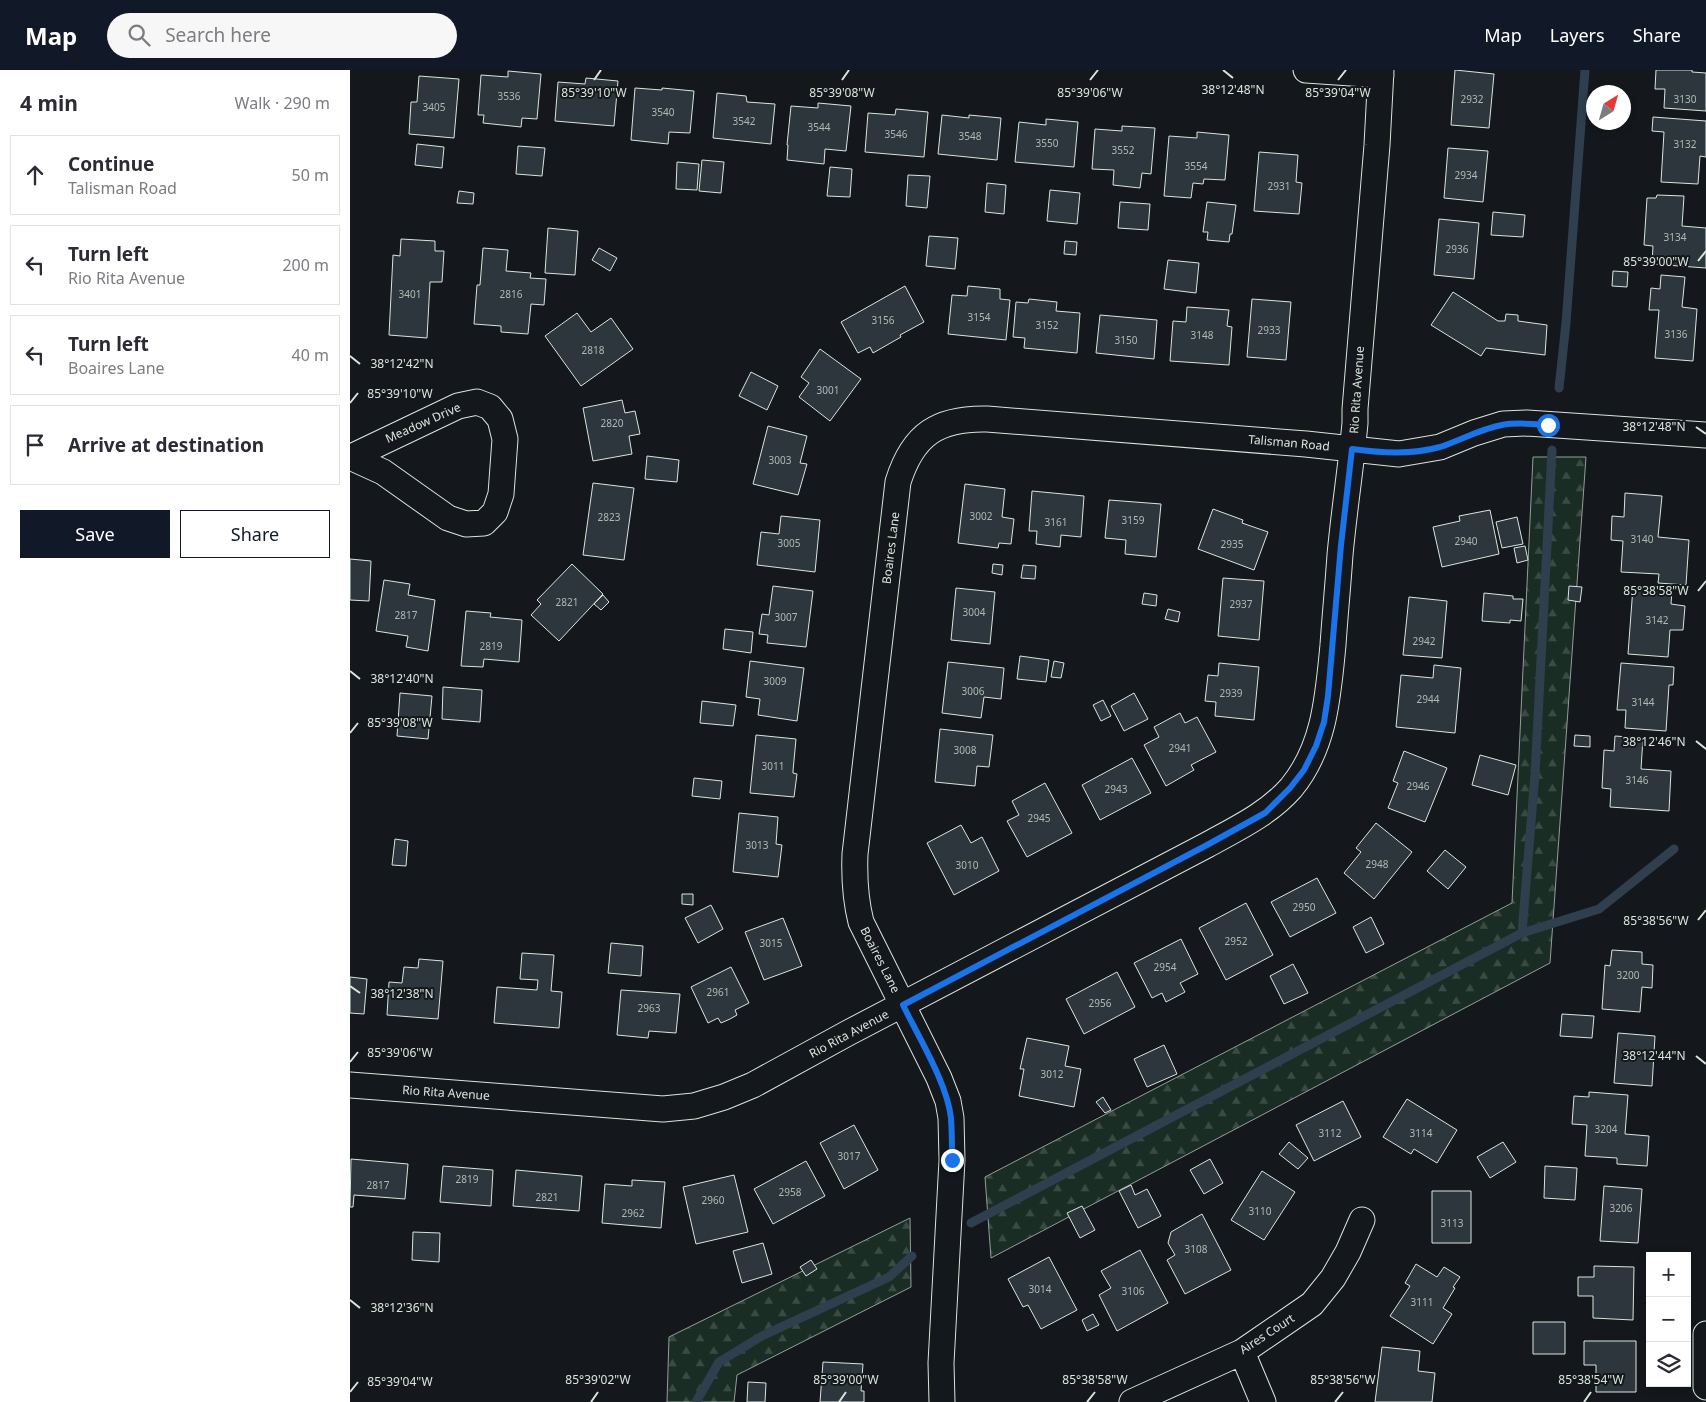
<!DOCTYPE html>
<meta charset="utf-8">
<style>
:root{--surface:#fff;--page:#f7f7f7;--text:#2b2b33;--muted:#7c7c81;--line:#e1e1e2;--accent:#111827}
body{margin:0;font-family:"Noto Sans",sans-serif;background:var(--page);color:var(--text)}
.controls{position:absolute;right:15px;bottom:15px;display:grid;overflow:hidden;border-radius:0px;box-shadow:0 2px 8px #0003}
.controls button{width:45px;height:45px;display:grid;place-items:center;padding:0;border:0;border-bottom:1px solid var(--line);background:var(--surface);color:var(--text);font:25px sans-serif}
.compass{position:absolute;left:1236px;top:15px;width:45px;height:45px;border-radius:50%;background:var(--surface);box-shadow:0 2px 8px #0003;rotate:37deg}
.stop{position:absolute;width:15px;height:15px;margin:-11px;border:4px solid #1a73e8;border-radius:50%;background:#fff}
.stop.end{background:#1a73e8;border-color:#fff;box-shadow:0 1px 5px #0008}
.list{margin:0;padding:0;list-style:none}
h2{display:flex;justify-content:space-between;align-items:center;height:65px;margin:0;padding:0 20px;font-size:21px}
h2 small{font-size:16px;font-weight:400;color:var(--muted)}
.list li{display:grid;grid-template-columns:32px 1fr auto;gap:15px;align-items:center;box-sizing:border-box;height:80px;margin:0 10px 10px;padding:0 10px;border:1px solid var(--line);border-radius:0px}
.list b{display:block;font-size:19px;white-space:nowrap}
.list p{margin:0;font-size:16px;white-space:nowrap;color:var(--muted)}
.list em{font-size:16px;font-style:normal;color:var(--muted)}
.actions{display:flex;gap:10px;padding:15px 20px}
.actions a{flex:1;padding:11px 0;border:1px solid var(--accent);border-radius:0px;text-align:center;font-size:18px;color:var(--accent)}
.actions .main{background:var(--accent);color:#fff}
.icon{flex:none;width:28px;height:28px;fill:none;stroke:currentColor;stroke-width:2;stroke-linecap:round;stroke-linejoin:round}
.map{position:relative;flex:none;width:1356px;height:1332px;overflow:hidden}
header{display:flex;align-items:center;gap:30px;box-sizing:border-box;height:70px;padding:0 25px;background:var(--accent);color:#fff}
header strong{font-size:24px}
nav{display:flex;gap:28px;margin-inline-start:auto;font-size:18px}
.search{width:350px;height:45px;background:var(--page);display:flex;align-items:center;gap:12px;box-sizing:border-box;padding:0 18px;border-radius:28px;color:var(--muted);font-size:19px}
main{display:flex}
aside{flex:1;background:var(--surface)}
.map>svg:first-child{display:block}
.forest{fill:url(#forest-firs);stroke:#939e99}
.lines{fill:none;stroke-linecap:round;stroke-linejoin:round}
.stream{stroke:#2f3f4d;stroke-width:9}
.building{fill:#2c363c;stroke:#d8e6dc}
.minor-casing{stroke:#d8e6dc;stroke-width:27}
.minor{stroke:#14181c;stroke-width:25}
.route{stroke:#1a73e8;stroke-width:6}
.ticks{fill:none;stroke:#d8e6dc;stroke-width:2}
.labels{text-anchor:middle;stroke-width:4;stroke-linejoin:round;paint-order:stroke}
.number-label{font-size:10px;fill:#adbab4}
.street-label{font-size:12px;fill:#d8e6dc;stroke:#14181c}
.ticks-label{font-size:12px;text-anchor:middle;fill:#d8e6dc;stroke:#14181c;stroke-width:4;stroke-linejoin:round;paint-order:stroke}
</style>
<header>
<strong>Map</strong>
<div class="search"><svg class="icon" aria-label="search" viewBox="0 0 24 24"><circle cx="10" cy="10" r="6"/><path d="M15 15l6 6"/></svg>Search here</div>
<nav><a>Map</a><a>Layers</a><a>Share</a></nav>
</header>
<main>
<aside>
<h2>4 min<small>Walk · 290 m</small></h2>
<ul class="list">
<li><svg class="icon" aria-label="ahead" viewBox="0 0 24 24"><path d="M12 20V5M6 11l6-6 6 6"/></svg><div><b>Continue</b><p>Talisman Road</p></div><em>50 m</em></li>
<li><svg class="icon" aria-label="left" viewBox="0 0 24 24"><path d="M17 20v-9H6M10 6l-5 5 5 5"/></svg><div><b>Turn left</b><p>Rio Rita Avenue</p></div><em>200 m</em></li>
<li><svg class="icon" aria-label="left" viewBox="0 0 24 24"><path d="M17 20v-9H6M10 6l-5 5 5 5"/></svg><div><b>Turn left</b><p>Boaires Lane</p></div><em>40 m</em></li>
<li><svg class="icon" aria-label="arrive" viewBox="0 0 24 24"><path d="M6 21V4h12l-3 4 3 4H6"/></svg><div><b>Arrive at destination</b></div></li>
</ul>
<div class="actions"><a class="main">Save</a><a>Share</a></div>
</aside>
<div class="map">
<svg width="1356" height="1332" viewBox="0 0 1356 1332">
<defs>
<pattern id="forest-firs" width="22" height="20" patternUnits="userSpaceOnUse" patternTransform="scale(1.25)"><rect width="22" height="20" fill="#1a2d24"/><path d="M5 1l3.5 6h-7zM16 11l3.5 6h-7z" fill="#3b4b43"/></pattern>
</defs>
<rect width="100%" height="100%" fill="#14181c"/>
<!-- forest -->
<path class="forest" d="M1183 387H1236L1200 893 641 1188 635 1107 1162 833Z
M560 1148 561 1217 387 1305 384 1332H317L319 1267Z"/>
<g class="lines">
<!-- stream -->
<path class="stream" d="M1209 318 1216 253 1235 0
M1172 863 1249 839 1324 779
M621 1153 1172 863 1185 704 1202 380
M346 1332 369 1292 412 1266 539 1207 562 1186"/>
</g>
<!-- building -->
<path class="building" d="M1105 0 1144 4 1139 58 1101 55Z
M1306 0H1342V2L1356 3V41L1314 38 1315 19H1305Z
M158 1 191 4 187 49 172 48 171 57 133 53 134 45H128L131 5 158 7Z
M69 6 109 9 104 68 59 64 61 32H67Z
M236 8 268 11 264 56 205 51 208 12 235 14Z
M285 18 312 20V18L344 21 340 63 319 62 318 74 281 70Z
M367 23 396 26 397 32 425 34 421 74 363 68Z
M468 33 501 36 496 81 475 79 474 94 437 90 438 75H437L441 36 468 38Z
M546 39 578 42 574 87 515 82 518 43 545 45Z
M592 45 619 48V45L651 48 647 90 588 84Z
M1303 47 1356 51V87L1350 86 1348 114 1311 112 1314 62 1302 61Z
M696 49 728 52 724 97 665 92 669 52 696 55Z
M772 56 805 58 801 104 792 103 790 118 763 115 764 100 742 99 745 59 772 61Z
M847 62 879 65 875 110 854 109 853 114 843 113 841 128 814 126 819 66 847 68Z
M67 74 94 77 92 98 65 95Z
M168 76 195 78 192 106 166 104Z
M1098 78 1138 81 1133 132 1094 128Z
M909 82 948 85 946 112 952 113 949 144 904 141Z
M352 90 374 92 371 123 349 121Z
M327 92 349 94 347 120 326 119Z
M480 97 502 99 500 127 477 126Z
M558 105 580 106 577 138 556 136Z
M637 113 656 115 654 144 635 142Z
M700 120 730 123 727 154 697 151Z
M109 121 124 123 123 134 107 133Z
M1307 125 1334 126 1332 156 1356 158V198L1302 194 1303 176 1294 175 1297 128H1306Z
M770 132 800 134 798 160 768 158Z
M857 132 886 135 882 164H880L879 172 857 170 858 162H853Z
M1143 142 1175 145 1173 167 1141 165Z
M1089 149 1129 153 1124 209 1084 205Z
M198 158 228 161 225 205 195 203Z
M579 166 608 168 605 199 576 196Z
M51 169 85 171V181H94L92 212H80L77 268 39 265 43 185 50 186Z
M715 171 727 172 726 185 714 184Z
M133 178 158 180 156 201 181 203 180 208 196 209 194 235 181 234 178 264 151 262V256L124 254 127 215H130Z
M249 178 267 188 260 201 242 190Z
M818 190 849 193 846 223 814 219Z
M1263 201 1278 202 1277 217 1262 216Z
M1311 205 1335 207 1332 237 1347 239 1343 291 1305 288 1309 240H1299L1301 218 1310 219Z
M555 216 574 252 550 265 551 267 523 283 520 277 508 283 491 252Z
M618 216 650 219V229L660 230 656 270 598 264 602 225 617 226Z
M1103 222 1148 251H1155L1156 244 1168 245V251L1197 255 1195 285 1136 278 1131 286 1081 255Z
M679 229 707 232 706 241 730 243 727 283 674 278 675 268 663 267 666 232 678 233Z
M902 229 941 232 936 290 897 287Z
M837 237 879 240 877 256 882 257 879 295 820 291 823 251 836 252Z
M227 243 241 262 261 248 283 279 231 316 195 266Z
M750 245 807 250 804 289 746 283Z
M470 279 511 309 480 351 449 327 459 313 451 307Z
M401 302 428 316 417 340 389 326Z
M272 330 275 343 285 341 290 364 279 366 282 384 243 391 233 338Z
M418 356 457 366 450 393 457 394 448 425 403 414Z
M297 386 329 390 327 412 295 409Z
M243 413 284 418 274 490 233 485Z
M615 414 655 419 652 447 664 449 661 474 649 473 648 478 608 473Z
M682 421 734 426 731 467 711 465 710 477 686 474 687 461H679Z
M1275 423 1312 426 1308 467 1339 470 1336 515 1308 513 1309 504 1271 502 1273 471 1261 470 1262 446 1274 447Z
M759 430 811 434 806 487 775 484 776 470 755 468Z
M863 439 893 450 892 453 918 462 904 500 848 479Z
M1140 440 1149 484 1092 497 1083 457 1110 451 1109 446Z
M431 446 470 450 465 502 407 495 411 462 429 464Z
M1167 447 1173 474 1152 478 1146 452Z
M1175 476 1178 490 1167 493 1164 478Z
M0 489 21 491 19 531 0 530Z
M222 494 253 524 209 571 181 545 191 534 187 530Z
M643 494 653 495 652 505 642 503Z
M673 495 686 496 685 509 671 508Z
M873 508 914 511 909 570 868 566Z
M34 510 60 514 58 525 85 530 78 581 56 577 58 566 26 561Z
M423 516 463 521 456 577 417 573 418 565 409 564 412 544 419 545Z
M1219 516 1232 517 1230 532 1218 530Z
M1283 517 1322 520 1321 534 1335 536 1333 560H1320L1318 587 1278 584Z
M606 518 645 522 640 574 601 570Z
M794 523 807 525 806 536 792 534Z
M1134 523 1163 526V529H1173L1171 551 1160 550V553L1132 551Z
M253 525 259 532 251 540 244 534Z
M1059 527 1097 531 1092 588 1053 585Z
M818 539 830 542 828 552 815 549Z
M116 541 141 543 140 547 172 550 169 592 134 589 133 597 111 596Z
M375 559 403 562 401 583 373 579Z
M670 586 699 590 696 612 667 609Z
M400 591 454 598 447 651 408 645 410 629 396 627Z
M704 591 714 593 711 608 701 607Z
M598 592 654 598 651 629 634 627 631 648 592 643Z
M869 593 909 597 904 650 865 646 866 632 855 631 858 605 868 606Z
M1271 593 1324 597 1323 615H1319L1316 661 1275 658 1276 640H1267Z
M1084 595 1111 598 1105 663 1046 657 1051 605 1083 608Z
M93 617 132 620 130 652 92 649Z
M50 623 82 626 78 669 47 666Z
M784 623 798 649 774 661 761 636Z
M753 630 761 646 751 651 743 635Z
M352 631 386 635 383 656 350 653Z
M830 643 835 653 847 647 866 682 841 695 844 700 816 716 794 675 809 667 804 657Z
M590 659 643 665 639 697 627 696 625 716 585 712Z
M406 665 446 669 443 701V703L447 704 444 727 400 723Z
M1225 665 1240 666V677L1224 676Z
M1265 666 1293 668 1291 699 1321 701 1319 741 1260 737 1261 719 1252 718 1254 680 1264 681Z
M1054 681 1097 698 1075 752 1038 738 1048 713 1043 711Z
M1130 685 1166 695 1158 725 1122 715Z
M782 688 801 723 750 750 732 715Z
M344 708 372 711 370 729 342 726Z
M695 713 722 763 677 787 657 751 669 745 662 731Z
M389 743 428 747 426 774 432 775 428 807 383 802Z
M1026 753 1062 782 1024 829 994 803 1011 782 1006 778Z
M611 755 621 773 632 767 649 801 604 825 577 773Z
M45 769 58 771 56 796 42 795Z
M1095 780 1116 797 1098 819 1077 801Z
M967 808 986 843 940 867 921 832Z
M332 824H343V835L332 834Z
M896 833 923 885 876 910 849 858Z
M361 835 373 859 348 873 335 848Z
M1021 847 1034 874 1016 883 1003 857Z
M433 848 452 896 414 910 395 862Z
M831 869 848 904 830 913 835 922 816 932 812 923 802 928 784 893Z
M261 873 293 876 291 906 258 903Z
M1262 880 1292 882V894L1303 895 1302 918 1292 917 1290 942 1252 939 1255 895 1260 896Z
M172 883 204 885 201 921 212 922 209 958 144 953 147 917 187 920 188 910 170 909Z
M69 889 93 891 88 949 37 945 39 912 52 913 54 897 68 898Z
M943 894 958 923 934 934 920 906Z
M381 897 399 933 385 940 387 945 380 949 371 953 368 948 358 953 341 917Z
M767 902 785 937 734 964 716 929Z
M0 907 17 909 14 944 0 943Z
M271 920 330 924 326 963 299 961 298 968 267 965Z
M1212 944 1244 946 1242 968 1210 966Z
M1268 963 1305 966 1302 1016 1264 1013Z
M677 968 719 976 715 996 731 999 724 1037 669 1026 674 999H670Z
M814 975 827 1004 797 1017 784 989Z
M1239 1022 1278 1025 1275 1064 1299 1066 1297 1096 1267 1094V1088L1235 1086 1237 1055 1222 1054 1224 1026 1239 1027Z
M753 1027 761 1040 755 1043 746 1032Z
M1057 1029 1107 1060 1087 1093 1064 1079 1061 1084 1033 1067Z
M993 1031 1011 1067 964 1091 946 1055Z
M504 1055 528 1100 494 1119 470 1073Z
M939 1072 958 1088 948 1099 929 1084Z
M1153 1072 1166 1092 1140 1108 1127 1087Z
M1 1089 58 1094 55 1129 4 1125 3 1137H0Z
M860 1089 873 1113 854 1124 840 1100Z
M456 1091 475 1126 423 1154 404 1119Z
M93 1096 143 1100 141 1136 90 1132Z
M1195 1096 1227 1098 1225 1130 1194 1128Z
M166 1100 232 1106 229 1141 163 1136Z
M912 1101 945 1122 914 1170 881 1150Z
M384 1105 398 1162 346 1174 333 1117Z
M282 1110 315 1112 311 1158 252 1153 255 1114 282 1116Z
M781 1115 785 1125 797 1119 811 1146 788 1158 769 1121Z
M1254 1116 1292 1119 1288 1173 1250 1171Z
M1082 1121H1121V1173H1082Z
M732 1136 745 1160 730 1168 717 1143Z
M852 1144 881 1200 835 1224 817 1190 825 1185 818 1173 821 1162Z
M63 1162 90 1163 89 1192 62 1190Z
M413 1173 422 1204 392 1213 383 1181Z
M790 1180 818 1233 767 1261 749 1225 761 1218 751 1201Z
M699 1187 727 1240 691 1259 678 1235 673 1237 658 1209Z
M461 1190 467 1199 456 1206 450 1197Z
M1066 1194 1087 1207 1094 1197 1110 1207 1103 1217 1105 1218 1093 1238 1102 1244 1083 1274 1040 1246 1060 1216 1055 1213Z
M1244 1196 1284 1197 1283 1250 1243 1248V1226H1228V1207H1244Z
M743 1244 749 1255 737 1261 732 1250Z
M1183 1252H1215V1284H1183Z
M1234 1271H1286V1322H1246V1295H1234Z
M1032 1277 1070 1281 1068 1301 1085 1303 1082 1332H1025Z
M473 1292 513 1294 511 1321H514V1332H470Z
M398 1312 416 1313 415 1332H397Z"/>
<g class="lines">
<defs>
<path id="minor" d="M956 0 1031 5
M0 387 33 402 98 448 116 454 134 453 145 442 151 424 155 369 150 349 140 337 127 332 108 336 1 387
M0 1015 313 1039 344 1036 374 1027 403 1015 498 963 857 775C886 759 918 744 941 718 975 677 978 626 983 575 985 545 988 515 990 485 994 441 1001 397 1005 353V339L1027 75 1031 0
M1356 1264V1317
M892 1282 913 1332
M592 1332 591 1293 602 1090 601 1048 598 1031 589 1008 511 852C505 828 504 809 505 784L548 412C563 364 588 348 637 349L956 374 1049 384 1090 377 1124 363 1153 354 1177 353 1356 365
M782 1332 892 1282 962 1234 983 1208 998 1182 1012 1150"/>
</defs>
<!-- minor casing -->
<use href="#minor" class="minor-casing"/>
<!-- minor -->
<use href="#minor" class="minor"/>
</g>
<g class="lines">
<!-- route -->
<path class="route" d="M602 1090C602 1076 602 1062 601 1048 597 1013 569 968 553 935L857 775 915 743 940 718 954 700 966 676 974 652 978 626 991 475 1002 379C1032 383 1061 385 1090 377 1111 370 1130 359 1152 355 1167 352 1183 354 1198 355"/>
</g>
<!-- ticks -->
<path class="ticks" d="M873 0 883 8M244 10 251 0M492 10 499 0M740 10 748 0M988 10 996 0M1348 191 1356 181M0 286 10 294M0 333 8 323M1346 357 1356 364M1348 521 1356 511M0 601 10 609M0 663 8 653M1346 671 1356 679M1348 850 1356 840M0 916 10 923M1346 986 1356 994M0 992 8 982M0 1230 10 1238M0 1322 8 1312M241 1332 248 1322M489 1332 496 1322M737 1332 745 1322M985 1332 993 1322M1234 1332 1241 1322"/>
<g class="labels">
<!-- number labels -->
<g class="number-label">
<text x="159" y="30">3536</text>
<text x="1122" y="33">2932</text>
<text x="1335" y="33">3130</text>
<text x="84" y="41">3405</text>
<text x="313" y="46">3540</text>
<text x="394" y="55">3542</text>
<text x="469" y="61">3544</text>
<text x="546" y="68">3546</text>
<text x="620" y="70">3548</text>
<text x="697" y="77">3550</text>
<text x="1335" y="78">3132</text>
<text x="773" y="84">3552</text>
<text x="846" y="100">3554</text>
<text x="1116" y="109">2934</text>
<text x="929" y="120">2931</text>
<text x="1325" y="171">3134</text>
<text x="1107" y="183">2936</text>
<text x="60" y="228">3401</text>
<text x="161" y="228">2816</text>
<text x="629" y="251">3154</text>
<text x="533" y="254">3156</text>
<text x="697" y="259">3152</text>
<text x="919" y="264">2933</text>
<text x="1326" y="268">3136</text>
<text x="852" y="269">3148</text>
<text x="776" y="274">3150</text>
<text x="243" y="284">2818</text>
<text x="478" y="324">3001</text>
<text x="262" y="357">2820</text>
<text x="430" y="394">3003</text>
<text x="631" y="450">3002</text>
<text x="259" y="451">2823</text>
<text x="783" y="454">3159</text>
<text x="706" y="456">3161</text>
<text x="1292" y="473">3140</text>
<text x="1116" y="475">2940</text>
<text x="439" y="477">3005</text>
<text x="882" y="478">2935</text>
<text x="217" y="536">2821</text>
<text x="891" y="538">2937</text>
<text x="624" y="546">3004</text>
<text x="56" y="549">2817</text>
<text x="436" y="551">3007</text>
<text x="1307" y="554">3142</text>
<text x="1074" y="575">2942</text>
<text x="141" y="580">2819</text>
<text x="425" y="615">3009</text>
<text x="623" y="625">3006</text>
<text x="881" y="627">2939</text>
<text x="1078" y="633">2944</text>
<text x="1293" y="636">3144</text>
<text x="830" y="682">2941</text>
<text x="615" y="684">3008</text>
<text x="423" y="700">3011</text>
<text x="1287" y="714">3146</text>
<text x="1068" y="720">2946</text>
<text x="766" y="723">2943</text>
<text x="689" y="752">2945</text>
<text x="407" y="779">3013</text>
<text x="1027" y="798">2948</text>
<text x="617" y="799">3010</text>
<text x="954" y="841">2950</text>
<text x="886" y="875">2952</text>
<text x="421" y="877">3015</text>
<text x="815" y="901">2954</text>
<text x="1278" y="909">3200</text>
<text x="368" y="926">2961</text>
<text x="750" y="937">2956</text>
<text x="299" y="942">2963</text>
<text x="702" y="1008">3012</text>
<text x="1256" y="1063">3204</text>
<text x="980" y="1067">3112</text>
<text x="1071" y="1067">3114</text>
<text x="499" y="1090">3017</text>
<text x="117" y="1113">2819</text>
<text x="28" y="1119">2817</text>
<text x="440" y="1126">2958</text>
<text x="197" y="1131">2821</text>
<text x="363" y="1134">2960</text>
<text x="1271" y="1142">3206</text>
<text x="910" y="1145">3110</text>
<text x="283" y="1147">2962</text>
<text x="1102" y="1157">3113</text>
<text x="846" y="1183">3108</text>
<text x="690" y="1223">3014</text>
<text x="783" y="1225">3106</text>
<text x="1072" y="1236">3111</text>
</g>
<!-- street labels -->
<g class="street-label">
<text transform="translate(1007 320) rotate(-86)" y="4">Rio Rita Avenue</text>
<text transform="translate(73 353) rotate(-24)" y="4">Meadow Drive</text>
<text transform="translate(939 373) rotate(5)" y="4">Talisman Road</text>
<text transform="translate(541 478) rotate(-83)" y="4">Boaires Lane</text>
<text transform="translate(530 890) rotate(63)" y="4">Boaires Lane</text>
<text transform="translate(499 964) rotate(-28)" y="4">Rio Rita Avenue</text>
<text transform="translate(96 1023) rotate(4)" y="4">Rio Rita Avenue</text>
<text transform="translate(917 1264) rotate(-33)" y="4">Aires Court</text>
</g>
</g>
<g class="ticks-label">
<text x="883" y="24">38°12'48"N</text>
<text x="244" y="27">85°39'10"W</text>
<text x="492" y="27">85°39'08"W</text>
<text x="740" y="27">85°39'06"W</text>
<text x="988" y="27">85°39'04"W</text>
<text x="1306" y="196">85°39'00"W</text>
<text x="52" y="298">38°12'42"N</text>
<text x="50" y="328">85°39'10"W</text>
<text x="1304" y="361">38°12'48"N</text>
<text x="1306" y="525">85°38'58"W</text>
<text x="52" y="613">38°12'40"N</text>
<text x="50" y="657">85°39'08"W</text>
<text x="1304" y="676">38°12'46"N</text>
<text x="1306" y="855">85°38'56"W</text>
<text x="52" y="928">38°12'38"N</text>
<text x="50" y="987">85°39'06"W</text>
<text x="1304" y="990">38°12'44"N</text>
<text x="52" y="1242">38°12'36"N</text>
<text x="248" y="1314">85°39'02"W</text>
<text x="496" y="1314">85°39'00"W</text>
<text x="745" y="1314">85°38'58"W</text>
<text x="993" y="1314">85°38'56"W</text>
<text x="1241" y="1314">85°38'54"W</text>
<text x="50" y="1316">85°39'04"W</text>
</g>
</svg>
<div class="controls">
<button>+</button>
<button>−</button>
<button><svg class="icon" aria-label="layers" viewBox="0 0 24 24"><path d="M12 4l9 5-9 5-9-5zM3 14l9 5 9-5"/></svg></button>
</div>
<svg class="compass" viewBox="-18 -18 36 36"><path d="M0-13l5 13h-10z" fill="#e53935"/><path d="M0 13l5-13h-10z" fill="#7c7c81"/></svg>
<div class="stop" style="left:1198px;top:355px"></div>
<div class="stop end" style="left:602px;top:1090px"></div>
</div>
</main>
